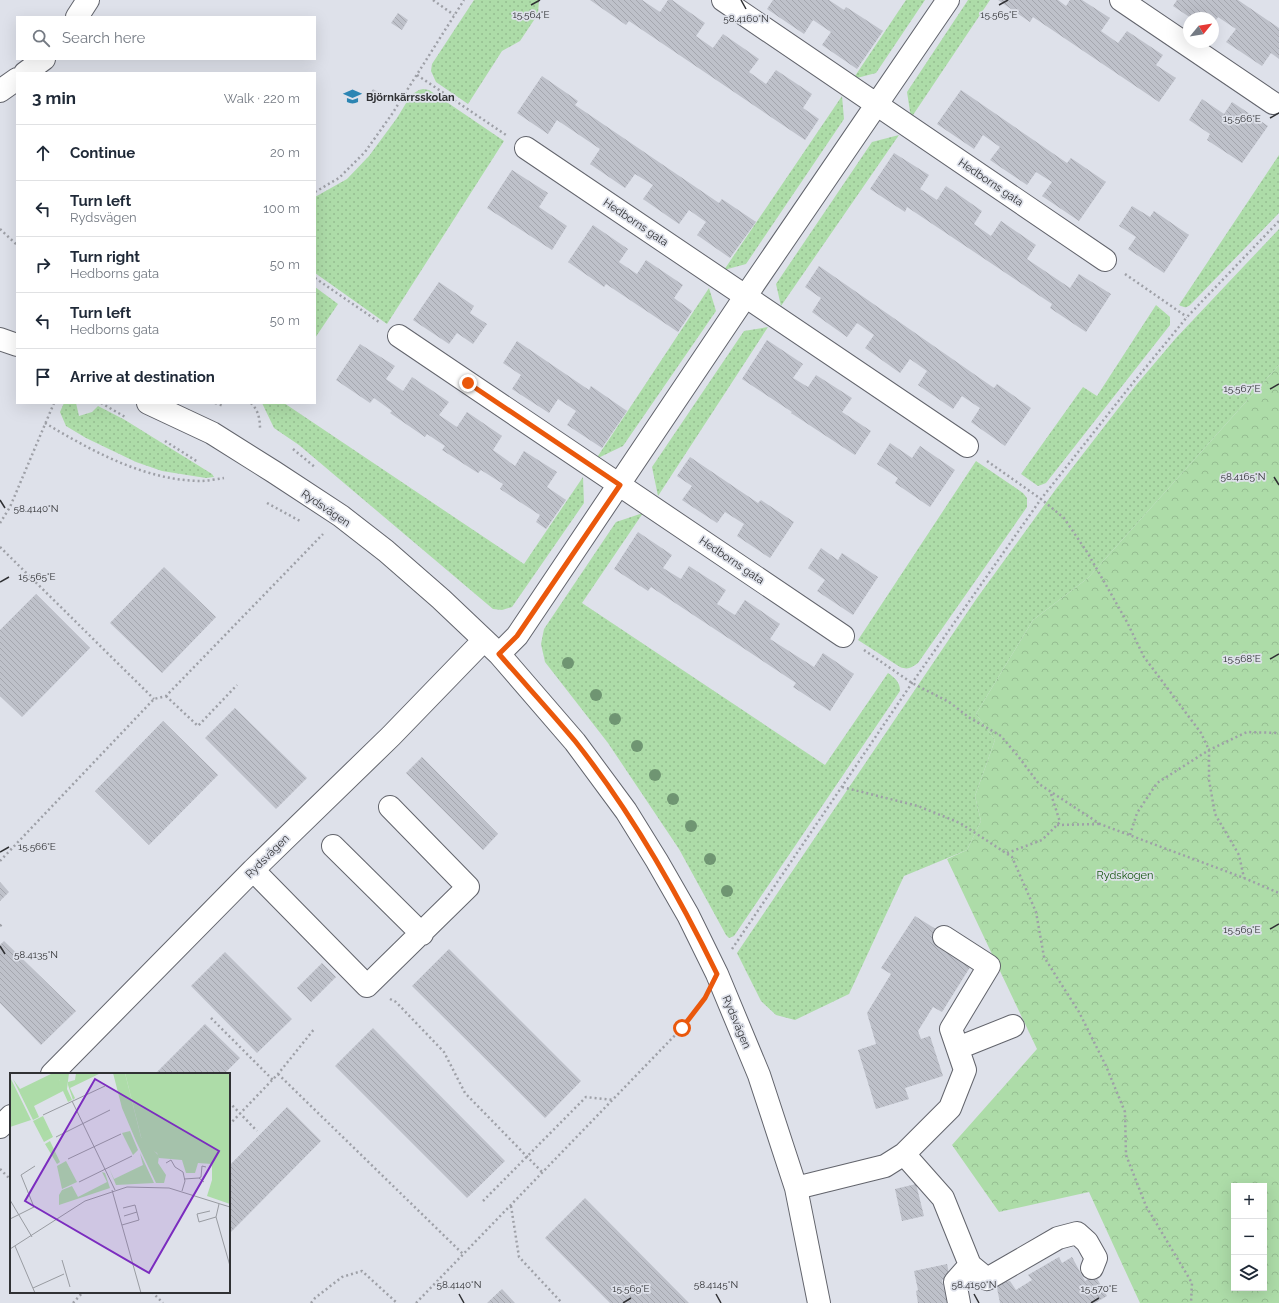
<!DOCTYPE html>
<meta charset="utf-8">
<style>
:root{--surface:#fff;--page:#f2f2f3;--text:#1f2937;--muted:#747a83;--line:#e0e1e3}
body{margin:0;font-family:Raleway,sans-serif;background:var(--page);color:var(--text)}
.controls{position:absolute;right:12px;bottom:12px;display:grid;overflow:hidden;border-radius:0px;box-shadow:0 4px 16px #0002}
.controls button{width:36px;height:36px;display:grid;place-items:center;padding:0;border:0;border-bottom:1px solid var(--line);background:var(--surface);color:var(--text);font:20px sans-serif}
.compass{position:absolute;left:1183px;top:12px;width:36px;height:36px;border-radius:50%;background:var(--surface);box-shadow:0 4px 16px #0002;rotate:60deg}
.stop{position:absolute;width:12px;height:12px;margin:-9px;border:3px solid #ea580c;border-radius:50%;background:#fff}
.stop.end{background:#ea580c;border-color:#fff;box-shadow:0 1px 4px #0008}
.list{margin:0;padding:0;list-style:none}
h2{display:flex;justify-content:space-between;align-items:center;height:52px;margin:0;padding:0 16px;font-size:17px}
h2 small{font-size:13px;font-weight:400;color:var(--muted)}
.list li{display:grid;grid-template-columns:26px 1fr auto;gap:12px;align-items:center;box-sizing:border-box;height:56px;padding:0 16px;border-top:1px solid var(--line)}
.list b{display:block;font-size:15px;white-space:nowrap}
.list p{margin:0;font-size:13px;white-space:nowrap;color:var(--muted)}
.list em{font-size:13px;font-style:normal;color:var(--muted)}
.icon{flex:none;width:22px;height:22px;fill:none;stroke:currentColor;stroke-width:2;stroke-linecap:round;stroke-linejoin:round}
.map{position:relative;flex:none;width:1279px;height:1303px;overflow:hidden}
.search{position:absolute;background:var(--surface);box-shadow:0 4px 16px #0002;left:16px;top:16px;width:300px;height:44px;display:flex;align-items:center;gap:10px;box-sizing:border-box;padding:0 14px;border-radius:0px;color:var(--muted);font-size:15px}
.panel{position:absolute;background:var(--surface);box-shadow:0 4px 16px #0002;left:16px;top:72px;width:300px;height:332px;border-radius:0px}
.map>svg:first-child{display:block}
.grass{fill:url(#grass-dots)}
.forest{fill:url(#forest-crowns);fill-rule:evenodd}
.building{fill:url(#building-back-hatch)}
.lines{fill:none;stroke-linecap:round;stroke-linejoin:round}
.minor-casing{stroke:#62646c;stroke-width:24}
.path{stroke:#9ea0a7;stroke-width:2.5;stroke-dasharray:2 3;stroke-linecap:butt}
.minor{stroke:#fff;stroke-width:22}
.tree{fill:#6f9572}
.route{stroke:#ea580c;stroke-width:5}
.ticks{fill:none;stroke:#303134;stroke-width:1.5}
.labels{text-anchor:middle;stroke-width:3.5;stroke-linejoin:round;paint-order:stroke}
.poi-label{font-size:11px;font-weight:bold;fill:#303134;stroke:#dee1ea;text-anchor:start}
.street-label{font-size:11px;fill:#303134;stroke:#dee1ea}
.park-label{font-size:11px;fill:#155610;stroke:#dee1ea}
.inset-road{fill:none;stroke:#989ba1;stroke-width:1}
.view{fill:#7b2cbf;fill-opacity:0.15;stroke:#7b2cbf;stroke-width:2}
.inset-edge{fill:none;stroke:#303134;stroke-width:2}
.ticks-label{font-size:10px;text-anchor:middle;fill:#303134;stroke:#dee1ea;stroke-width:3.5;stroke-linejoin:round;paint-order:stroke}
</style>
<div class="map">
<svg width="1279" height="1303" viewBox="0 0 1279 1303">
<defs>
<pattern id="grass-dots" width="8" height="8" patternUnits="userSpaceOnUse"><rect width="8" height="8" fill="#addca8"/><path d="M2 2h.1M6 6h.1" fill="none" stroke="#95bd91" stroke-width="1.8" stroke-linecap="round"/></pattern>
<pattern id="forest-crowns" width="20" height="18" patternUnits="userSpaceOnUse"><rect width="20" height="18" fill="#addca8"/><path d="M2 6a3 3 0 1 1 6 0M12 15a3 3 0 1 1 6 0" fill="none" stroke="#95bd91"/></pattern>
<pattern id="building-back-hatch" width="6" height="6" patternUnits="userSpaceOnUse"><rect width="6" height="6" fill="#bec1ca"/><path d="M-1 5l2 2M0 0l6 6M5-1l2 2" fill="none" stroke="#a4a6ae"/></pattern>
</defs>
<rect width="100%" height="100%" fill="#dee1ea"/>
<!-- grass -->
<path class="grass" d="M474 0H539L538 14 520 41 502 51 468 104 436 82 431 71 432 64Z
M906 0H925L876 73 853 79Z
M968 0H990L911 118 907 92Z
M423 89 429 90 504 141 387 324 315 273V197L347 179 369 156 397 118 411 95 419 90Z
M842 96 844 119 746 264 724 270Z
M899 135 781 306 776 284 872 142Z
M1279 155V213L1191 304C1187 308 1185 308 1179 305Z
M1279 229V365L1088 578 1033 620 976 714 995 740 975 796 981 821 967 850 904 876 849 994 795 1020 776 1015 761 1001 737 953 977 598 1056 489 1137 384 1176 338Z
M315 287 338 304 315 338Z
M709 288 716 311 623 446 596 459Z
M1156 305 1170 317V325L1046 483 1038 486 1021 474 1083 387 1097 396Z
M768 327 658 496 652 467 744 331Z
M64 403H76L79 416 92 412 98 406 125 420 212 474 214 477 206 478 162 471 136 462 86 438 66 426 60 412Z
M262 403H284L524 564 583 477 584 503 512 607 502 610 493 609 299 445 274 428Z
M976 461 1023 493 1027 498V507L918 663C911 668 908 670 900 667L858 640Z
M643 513 582 603 825 765 888 673C895 678 900 682 900 691L734 936 729 938 726 935 679 849 608 743 545 662 541 644 544 629 616 522Z"/>
<!-- forest -->
<path class="forest" d="M1279 365V1303H1140L1089 1192 999 1212 952 1145 1037 1049 947 859 967 850 981 821 975 796 995 740 976 714 1033 620 1088 578ZM1234 1186H1264V1288H1234Z"/>
<!-- building -->
<path class="building" d="M590 0H642L660 12 668 0H672L705 23 696 36 713 48 723 34 759 59 749 72 766 84 776 70 812 94 803 108 819 119 805 140 629 21 626 25Z
M773 0H829L844 10 846 7 883 31 857 69 822 45 831 32 813 20 804 34 767 9Z
M998 0H1058L1066 6 1070 0H1082L1110 18 1101 31 1118 43 1127 31 1163 55 1156 65 1176 78 1159 102 1033 17 1030 22Z
M1177 0H1238L1279 28V59L1271 53 1262 66 1226 42 1236 29 1218 17 1213 24V18H1191L1173 6Z
M398 13 408 20 402 30 391 23Z
M542 76 578 101 575 105 719 203 722 199 756 222 730 258 697 235 706 222 689 210 679 224 643 199 653 185 635 174 625 188 590 164 600 149 557 120 548 134 517 113Z
M373 89 383 95 378 103 368 97Z
M961 90 1067 163 1071 158 1106 182 1079 221 1042 196 1052 182 1036 172 1027 185 990 160 1000 147 983 135 974 149 937 124Z
M1202 99 1224 114 1232 102 1268 126 1242 163 1207 140 1210 134 1189 120Z
M894 153 929 175 920 189 937 200 946 186 982 211 974 224 991 236 1001 221 1036 245 1027 259 1070 288 1079 274 1111 294 1086 332 1050 308 1052 304 907 207 905 212 870 189Z
M512 170 548 193 539 207 567 226 552 250 487 208Z
M1132 206 1150 217 1154 211 1189 235 1164 273 1128 249 1136 237 1119 226Z
M593 225 628 249 619 262 637 274 646 260 683 285 674 298 692 311 678 332 606 284 604 287 568 262Z
M819 266 994 388 997 384 1031 408 1005 446 971 422 980 408 962 396 953 409 918 385 927 371 910 359 900 373 865 348 874 335 857 323 847 337 812 312 821 298 805 287Z
M439 282 474 306 470 313 487 324 473 344 457 333 449 344 413 320Z
M767 340 803 364 793 378 808 387 816 375 852 398 842 412 871 431 855 455 791 413 792 412 742 379Z
M517 341 589 390 591 386 627 411 602 448 567 425 576 411 558 399 549 413 512 389 521 375 503 363Z
M360 344 395 366 386 379 403 391 412 377 449 402 439 415 457 427 467 412 502 436 493 450 515 466 524 451 557 472 547 487 566 500 546 529 536 522 540 515 500 489 503 484 481 470 478 473 442 450 445 446 427 434 425 437 390 413 392 411 374 398 370 403 336 380Z
M890 443 912 458 920 446 955 470 930 507 895 483 898 478 877 464Z
M690 457 758 503 761 500 794 522 770 558 737 536 744 524 725 512 717 523 682 500 692 486 677 476Z
M638 532 672 555 663 568 681 579 689 566 726 590 717 604 735 615 745 600 780 624 770 639 814 667 823 653 854 674 830 711 793 687 796 683 651 587 648 591 614 569Z
M821 548 838 560 842 553 878 577 853 615 817 591 825 580 808 568Z
M164 567 216 617 162 673 110 623Z
M36 594 90 648 22 717 0 696V630Z
M235 708 307 778 276 809 205 738Z
M163 721 218 775 149 845 95 791Z
M422 757 498 834 483 850 406 773Z
M0 882 9 892 0 901Z
M915 916 942 933 972 964 942 1012 933 1007 918 1031 921 1039 930 1036 943 1076 905 1088 909 1099 876 1109 858 1050 876 1044 867 1013 891 974 881 968Z
M4 941 76 1011 41 1045 0 1003V945Z
M449 949 581 1081 545 1118 412 986Z
M225 952 292 1019 257 1053 191 986Z
M322 963 336 977 311 1002 297 988Z
M205 1024 240 1058 224 1074H155Z
M373 1028 505 1161 467 1198 335 1066Z
M287 1107 321 1141 229 1234V1166Z
M916 1184 924 1216 902 1221 895 1189Z
M585 1198 689 1303H610L545 1238Z
M1059 1257 1062 1263 1072 1257 1085 1281 1095 1275 1107 1296 1095 1303H1000L996 1283 1010 1281 1016 1290 1032 1280 1028 1275Z
M947 1264 950 1278 942 1280 947 1303H918L916 1291 918 1290 914 1271Z
M502 1289 515 1303H487Z"/>
<g class="lines">
<defs>
<path id="minor" d="M723 0 1105 260
M1121 0 1273 103
M77 17 88 0
M25 73 44 59
M0 91 17 79
M526 148 967 446
M399 336 843 636
M0 339 17 345
M148 403 212 433 274 472 341 516 386 551 441 599 499 654 575 742 626 811 657 861 688 915 717 974 759 1075 796 1188 819 1303
M499 654 517 636 745 297 948 0
M333 846 422 934
M253 870 367 986 468 887 390 807
M958 1048 1013 1026
M52 1074 253 870 391 736 484 640
M0 1127 11 1116
M904 1154 943 1198 970 1265 955 1282 959 1303
M796 1188 885 1166 904 1154 950 1108 965 1070 951 1029 989 966 944 937
M970 1265 987 1279 1058 1238 1077 1233 1087 1242 1096 1258 1092 1268"/>
</defs>
<!-- minor casing -->
<use href="#minor" class="minor-casing"/>
<!-- path -->
<path class="path" d="M433 0 454 15
M417 75 506 135
M315 192 339 178 365 152 392 114 464 0
M0 229 17 245
M1125 274 1187 317
M315 278 379 322
M101 403 127 418
M215 403 224 406
M251 403C258 410 260 418 260 429
M45 423C92 451 144 480 200 481 208 481 217 479 224 478
M165 441 198 462
M293 449 316 468
M987 461 1041 499 1064 518 1087 552 1106 585 1127 622 1144 657 1201 733 1209 750V780L1215 814 1239 855 1244 878
M267 503 300 521
M0 523 10 507 54 403
M0 547 154 699
M864 650 912 683 949 702 970 718 1001 736 1018 756 1039 784 1100 824 1244 878 1279 893
M166 696 198 726 237 685
M842 787 918 806 960 823 1012 857 1036 912 1044 957 1079 1012 1106 1066 1125 1112 1126 1155 1146 1206 1192 1283 1191 1303
M1057 825 1100 824
M1130 835 1137 813 1157 783 1209 750 1247 732 1279 733
M1007 853 1042 840 1060 822 1050 791
M0 861 154 699 166 696 323 534
M0 926 3 923
M732 949 912 683 1041 499 1128 389 1187 317 1279 221
M390 999 396 1002 444 1052 465 1093 543 1173
M211 1018 273 1080
M278 1074 463 1254
M229 1102 257 1131
M229 1125 278 1074 315 1028
M0 1169 11 1180
M483 1201 586 1097 613 1100
M511 1206 519 1257 562 1303
M152 1292 163 1303
M73 1303 83 1292
M311 1303 315 1298 342 1277 362 1271 397 1303
M416 1303 682 1028 702 1002"/>
<!-- minor -->
<use href="#minor" class="minor"/>
</g>
<!-- trees -->
<g class="tree">
<circle cx="568" cy="663" r="6"/>
<circle cx="596" cy="695" r="6"/>
<circle cx="615" cy="719" r="6"/>
<circle cx="637" cy="746" r="6"/>
<circle cx="655" cy="775" r="6"/>
<circle cx="673" cy="799" r="6"/>
<circle cx="691" cy="826" r="6"/>
<circle cx="710" cy="859" r="6"/>
<circle cx="727" cy="891" r="6"/>
</g>
<g class="lines">
<!-- route -->
<path class="route" d="M468 383 620 485 517 636 499 654C524 683 551 712 575 741 632 813 677 892 717 974L705 998 682 1028"/>
</g>
<!-- ticks -->
<path class="ticks" d="M741 0 746 9M531 5 540 0M999 5 1008 0M1270 118 1279 113M1270 389 1279 384M1274 477 1279 485M0 500 5 508M0 582 9 577M1270 659 1279 654M0 852 9 847M1270 929 1279 924M0 946 5 954M459 1294 464 1303M716 1294 721 1303M974 1294 979 1303M623 1303 631 1298M1091 1303 1099 1298"/>
<!-- icons -->
<defs>
<symbol id="school-bare" viewBox="-9 -9 18 18"><path d="M0-5L7-2L0 1L-7-2ZM-4 1L0 2.5L4 1V4Q0 6-4 4Z" fill="#2c85b3" stroke="#dee1ea" stroke-width="2.5" paint-order="stroke"/></symbol>
</defs>
<g fill-rule="evenodd">
<use href="#school-bare" x="340" y="84" width="25" height="25"/>
</g>
<g class="labels">
<!-- poi labels -->
<g class="poi-label">
<text x="366" y="101">Björnkärrsskolan</text>
</g>
<!-- street labels -->
<g class="street-label">
<text transform="translate(991 182) rotate(34)" y="4">Hedborns gata</text>
<text transform="translate(636 222) rotate(34)" y="4">Hedborns gata</text>
<text transform="translate(326 508) rotate(34)" y="4">Rydsvägen</text>
<text transform="translate(732 560) rotate(34)" y="4">Hedborns gata</text>
<text transform="translate(267 856) rotate(-45)" y="4">Rydsvägen</text>
<text transform="translate(737 1022) rotate(67)" y="4">Rydsvägen</text>
</g>
<!-- park labels -->
<g class="park-label">
<text x="1125" y="879">Rydskogen</text>
</g>
</g>
<!-- overview -->
<g transform="translate(10 1073)">
<rect width="220" height="220" fill="#dee1ea"/>
<path d="M43 0H52L49 9 54 16H57L62 27 58 29 53 18 24 33 29 44 23 47 3 6 10 16ZM66 0H91L60 15 65 25 63 27 58 12V9L65 7ZM103 0H115L131 64 149 83 148 90 156 102 154 110H146L126 68 112 35ZM0 4 21 47 0 54ZM33 43 43 64 34 69 23 48ZM120 58 128 77 123 82 112 60ZM40 68 50 89 47 91 35 71ZM130 80 144 110 106 112 99 95 104 106 133 92ZM56 88 67 109 52 116 47 93ZM92 99 95 100 100 115 49 132V122L52 117 62 113 68 124 97 109Z" fill="#addca8"/>
<path d="M59 0 57 16 52 17 48 12 51 1ZM115 0H220V131L197 123 202 107V91L188 90 185 100H176L172 87 149 85 147 80 137 74 131 64ZM19 20 25 27 20 32 16 31 12 21Z" fill="#addca8"/>
<path d="M8 30 14 43 7 47 1 34Z" fill="#addca8"/>
<path class="inset-road" d="M62 28 105 117M33 42 95 13M46 64 100 37M58 86 111 61M156 90 161 87 165 94 173 99 175 108 172 118M189 105 191 104 192 93 196 94M174 106 189 105 194 109M69 109 122 83M102 117 131 220M0 127 22 164M209 131 206 144 220 193M200 138 187 141 189 149 206 144M114 143 127 139M0 146 24 134 11 102 25 93M112 152 129 147 125 132 113 135M5 173 25 220M0 176 75 128 117 114 159 115 220 134M52 187 60 214M23 215 54 201"/>
<path class="view" d="M85 6 209 78 139 200 15 128Z"/>
<rect width="220" height="220" class="inset-edge"/>
</g>
<g class="ticks-label">
<text x="531" y="18">15.564°E</text>
<text x="999" y="18">15.565°E</text>
<text x="746" y="22">58.4160°N</text>
<text x="1242" y="122">15.566°E</text>
<text x="1242" y="392">15.567°E</text>
<text x="1243" y="480">58.4165°N</text>
<text x="36" y="512">58.4140°N</text>
<text x="37" y="580">15.565°E</text>
<text x="1242" y="662">15.568°E</text>
<text x="37" y="850">15.566°E</text>
<text x="1242" y="933">15.569°E</text>
<text x="36" y="958">58.4135°N</text>
<text x="459" y="1288">58.4140°N</text>
<text x="716" y="1288">58.4145°N</text>
<text x="974" y="1288">58.4150°N</text>
<text x="631" y="1292">15.569°E</text>
<text x="1099" y="1292">15.570°E</text>
</g>
</svg>
<div class="controls">
<button>+</button>
<button>−</button>
<button><svg class="icon" aria-label="layers" viewBox="0 0 24 24"><path d="M12 4l9 5-9 5-9-5zM3 14l9 5 9-5"/></svg></button>
</div>
<svg class="compass" viewBox="-18 -18 36 36"><path d="M0-13l5 13h-10z" fill="#e53935"/><path d="M0 13l5-13h-10z" fill="#747a83"/></svg>
<div class="stop" style="left:682px;top:1028px"></div>
<div class="stop end" style="left:468px;top:383px"></div>
<div class="search"><svg class="icon" aria-label="search" viewBox="0 0 24 24"><circle cx="10" cy="10" r="6"/><path d="M15 15l6 6"/></svg>Search here</div>
<section class="panel">
<h2>3 min<small>Walk · 220 m</small></h2>
<ul class="list">
<li><svg class="icon" aria-label="ahead" viewBox="0 0 24 24"><path d="M12 20V5M6 11l6-6 6 6"/></svg><div><b>Continue</b></div><em>20 m</em></li>
<li><svg class="icon" aria-label="left" viewBox="0 0 24 24"><path d="M17 20v-9H6M10 6l-5 5 5 5"/></svg><div><b>Turn left</b><p>Rydsvägen</p></div><em>100 m</em></li>
<li><svg class="icon" aria-label="right" viewBox="0 0 24 24"><path d="M7 20v-9h11M14 6l5 5-5 5"/></svg><div><b>Turn right</b><p>Hedborns gata</p></div><em>50 m</em></li>
<li><svg class="icon" aria-label="left" viewBox="0 0 24 24"><path d="M17 20v-9H6M10 6l-5 5 5 5"/></svg><div><b>Turn left</b><p>Hedborns gata</p></div><em>50 m</em></li>
<li><svg class="icon" aria-label="arrive" viewBox="0 0 24 24"><path d="M6 21V4h12l-3 4 3 4H6"/></svg><div><b>Arrive at destination</b></div></li>
</ul>
</section>
</div>
